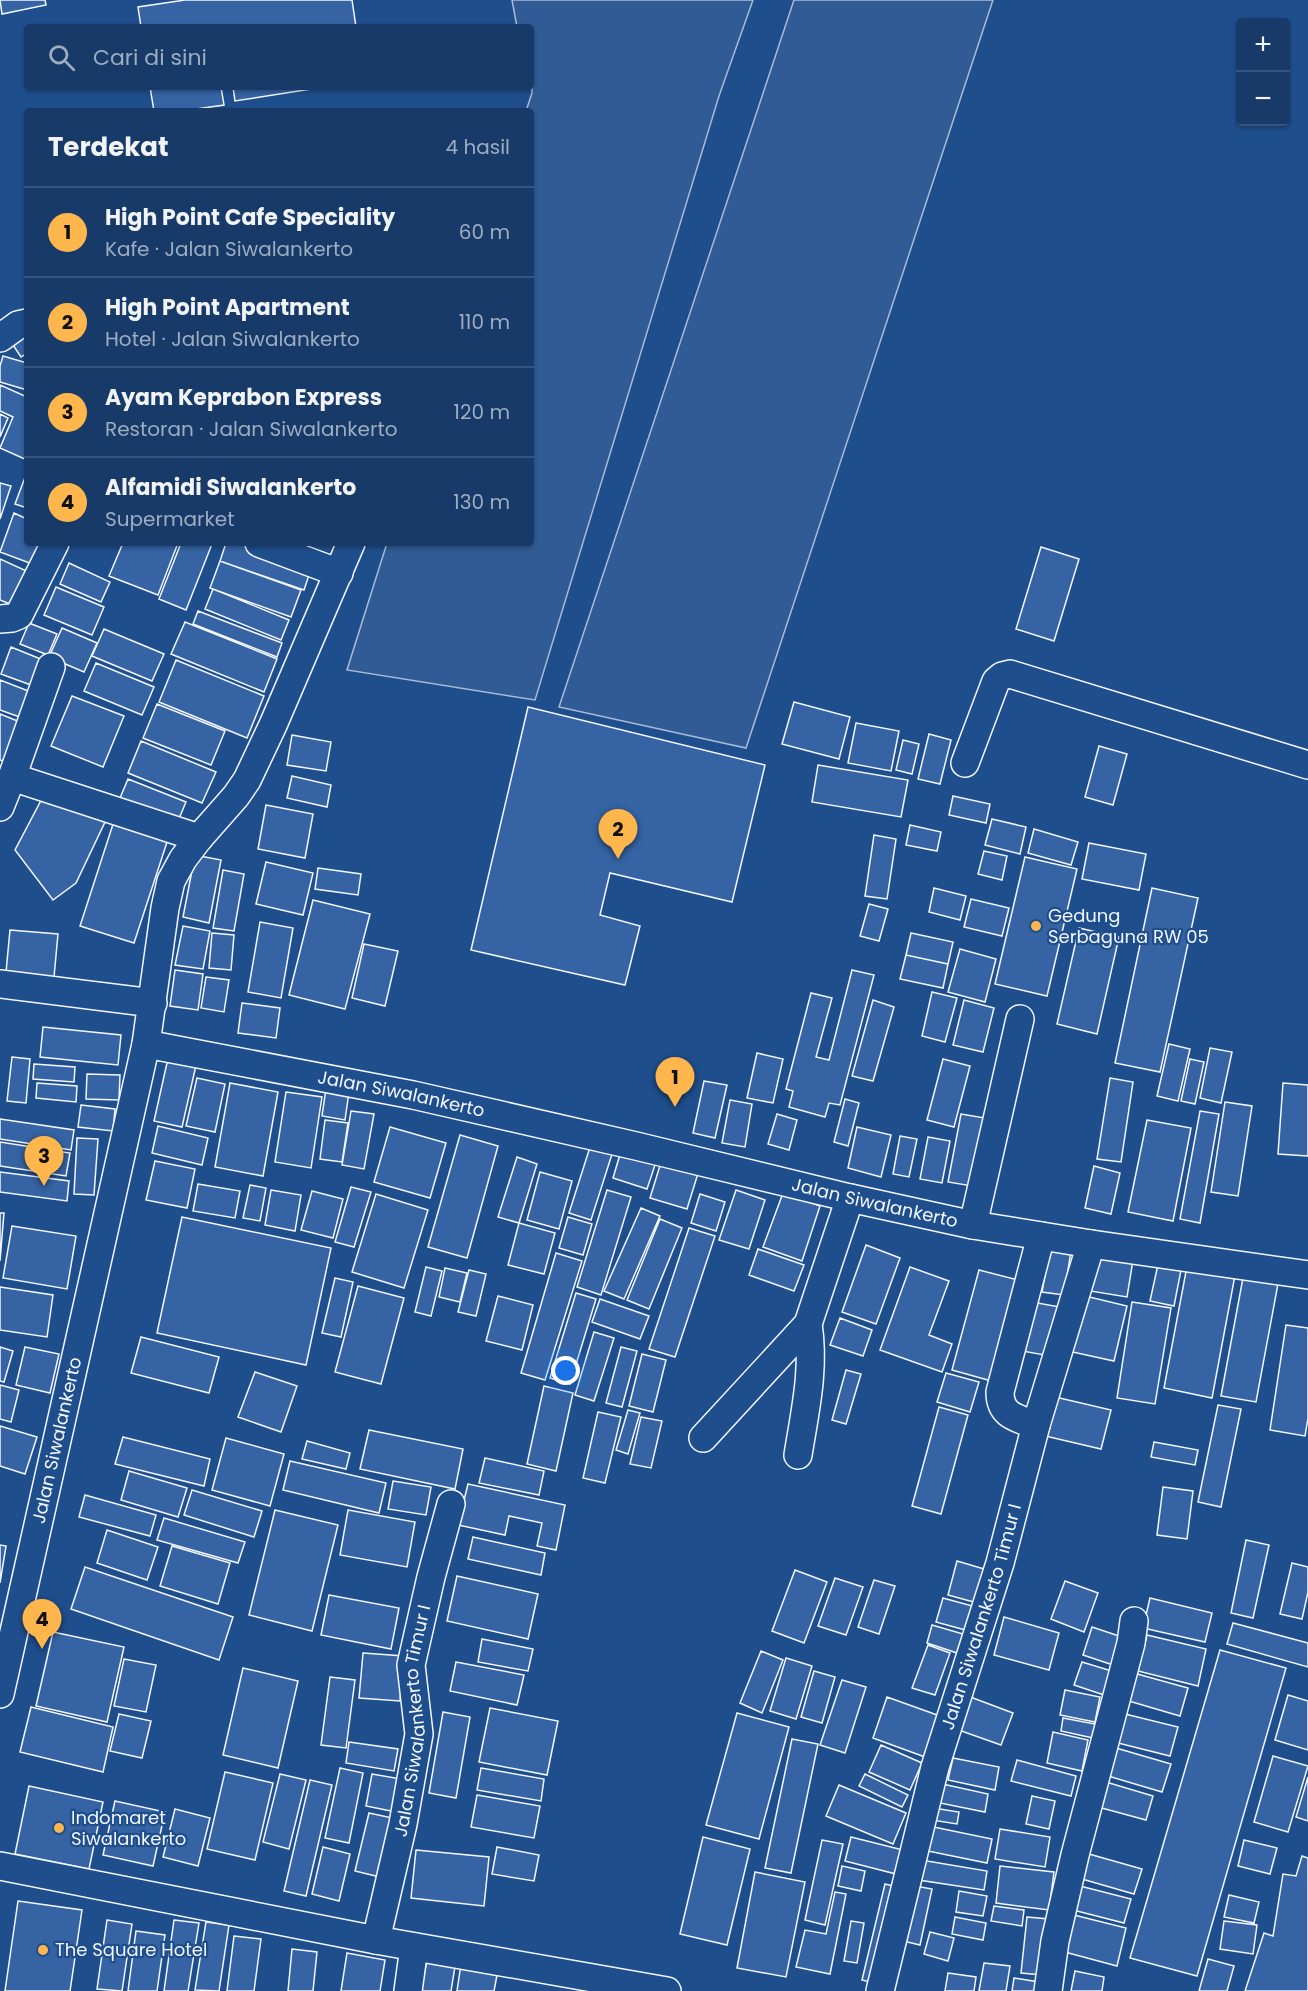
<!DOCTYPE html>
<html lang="id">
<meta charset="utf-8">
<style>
:root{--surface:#173a69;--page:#20416f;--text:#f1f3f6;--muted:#9eadc0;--line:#36547d;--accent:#ffb74d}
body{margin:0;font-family:Poppins,sans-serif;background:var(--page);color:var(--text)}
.controls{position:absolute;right:18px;top:18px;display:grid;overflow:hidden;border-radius:6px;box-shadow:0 2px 4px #0004}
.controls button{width:54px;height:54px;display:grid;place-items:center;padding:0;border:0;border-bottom:2px solid var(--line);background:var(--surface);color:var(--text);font:30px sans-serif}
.you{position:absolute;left:566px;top:1371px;width:21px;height:21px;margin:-15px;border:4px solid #fff;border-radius:50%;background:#1a73e8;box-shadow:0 0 0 9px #1a73e833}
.badge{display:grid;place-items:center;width:39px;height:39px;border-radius:50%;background:var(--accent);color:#111;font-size:20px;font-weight:700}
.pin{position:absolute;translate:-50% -50px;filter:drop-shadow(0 2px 3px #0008)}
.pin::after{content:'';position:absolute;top:32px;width:21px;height:18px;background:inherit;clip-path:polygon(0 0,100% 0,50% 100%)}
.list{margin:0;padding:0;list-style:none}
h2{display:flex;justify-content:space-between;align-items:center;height:78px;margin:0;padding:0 24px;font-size:26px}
h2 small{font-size:20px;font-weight:400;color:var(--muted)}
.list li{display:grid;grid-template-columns:39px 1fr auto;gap:18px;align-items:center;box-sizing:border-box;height:90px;padding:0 24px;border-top:2px solid var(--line)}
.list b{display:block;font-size:22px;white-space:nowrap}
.list p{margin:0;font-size:20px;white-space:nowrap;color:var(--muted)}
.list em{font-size:20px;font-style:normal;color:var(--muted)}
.icon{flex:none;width:33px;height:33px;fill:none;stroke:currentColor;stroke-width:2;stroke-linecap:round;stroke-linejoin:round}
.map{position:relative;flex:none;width:1308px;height:1991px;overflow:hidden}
.search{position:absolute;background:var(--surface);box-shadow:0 2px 4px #0004;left:24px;top:24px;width:510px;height:66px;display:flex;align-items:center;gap:15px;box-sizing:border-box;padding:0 21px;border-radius:6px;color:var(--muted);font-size:22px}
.panel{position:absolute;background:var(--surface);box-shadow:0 2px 4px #0004;left:24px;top:108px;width:510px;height:438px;border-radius:6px}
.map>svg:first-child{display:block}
.built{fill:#305b95;stroke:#a8bbd7;stroke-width:1.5}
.building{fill:#3563a3;stroke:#f2f6ff;stroke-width:1.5}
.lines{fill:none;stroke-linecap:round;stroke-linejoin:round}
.minor-casing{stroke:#f2f6ff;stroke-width:30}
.minor{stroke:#1f4e8c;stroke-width:27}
.poi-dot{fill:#ffb74d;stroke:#1f4e8c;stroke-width:2}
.labels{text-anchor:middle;stroke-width:4.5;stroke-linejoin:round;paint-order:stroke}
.poi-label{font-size:18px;fill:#f2f6ff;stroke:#1f4e8c;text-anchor:start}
.street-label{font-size:18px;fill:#f2f6ff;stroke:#1f4e8c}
</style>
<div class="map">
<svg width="1308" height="1991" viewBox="0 0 1308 1991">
<rect width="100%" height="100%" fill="#1f4e8c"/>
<!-- built -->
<path class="built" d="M512 0H753L719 96 535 700 347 670 387 543H531V111H526L532 93 531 27H517Z
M794 0H993L746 748 559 707Z"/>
<!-- building -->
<path class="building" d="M0 0H45L46 5 2 14Z
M185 0H352L356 27H141L138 7Z
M150 87H221L224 105 182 111H154Z
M233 87H324L235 101Z
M27 332V353L21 357 11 342Z
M3 356 27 363V390L0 382V366Z
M0 385 27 397V460L0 448 13 417 0 411Z
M0 414 8 418 0 437Z
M27 472V508L15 504Z
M0 483 11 486 0 519Z
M14 513 27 519V543H44L35 565 0 552Z
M123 543H178L158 595 109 576Z
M181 543 212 544 186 610 159 599Z
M226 543H244L312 566 304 590 220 561Z
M1041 547 1079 559 1054 641 1016 629Z
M0 559 31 573 15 606 0 600Z
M220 561 301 590 291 617 210 588Z
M69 563 110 582 101 602 60 584Z
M56 587 104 607 92 635 44 615Z
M213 589 289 620 281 640 205 609Z
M198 611 282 643 277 657 193 624Z
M185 622 277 659 264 692 171 654Z
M29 623 57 634 48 655 20 644Z
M62 628 97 643 84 672 49 657Z
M104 629 164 654 152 681 92 656Z
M11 647 48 662 39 688 1 674Z
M176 660 264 696 247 738 159 702Z
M96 663 154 687 142 715 84 691Z
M0 680 36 694 28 720 0 710Z
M72 696 124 716 103 767 51 746Z
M794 702 850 717 839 759 782 744Z
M157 704 225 731 211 765 143 738Z
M528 707 765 765 732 902 610 873 600 915 640 926 625 985 471 950Z
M0 714 25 724 11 764 0 760Z
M856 723 899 731 891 771 848 763Z
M929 734 951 740 940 784 918 779Z
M292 735 331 742 326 771 287 765Z
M903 740 919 744 912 774 896 770Z
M141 741 216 772 202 803 128 773Z
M1099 746 1127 754 1113 805 1085 797Z
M818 765 908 780 901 817 812 802Z
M292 776 331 785 327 807 287 798Z
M128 779 186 802 178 821 120 798Z
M46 791 105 822 76 883 53 900 15 850Z
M953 796 990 804 986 823 949 815Z
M266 805 313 814 305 858 258 849Z
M115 818 169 836 134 943 80 926Z
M992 819 1026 827 1020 854 985 845Z
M910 825 941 832 937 851 906 845Z
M1034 829 1078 842 1071 865 1028 853Z
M874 835 896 839 887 899 865 896Z
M1089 843 1146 854 1139 890 1082 879Z
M984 851 1007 856 1002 880 978 874Z
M195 855 221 860 209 923 183 917Z
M1025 857 1077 869 1047 996 995 984Z
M266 862 313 873 303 915 256 904Z
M318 868 361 874 358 895 315 889Z
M223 870 244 874 234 931 213 928Z
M934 888 966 896 960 920 929 912Z
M1152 888 1198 898 1160 1072 1115 1063Z
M971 899 1009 908 1002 936 964 927Z
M313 900 370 914 345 1009 289 995Z
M869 904 888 909 879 941 860 936Z
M260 922 293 928 281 998 248 992Z
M183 926 210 931 203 969 175 965Z
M1079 928 1119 937 1097 1034 1057 1024Z
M10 930 58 934 54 977 6 972Z
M212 933 234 935 231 970 209 968Z
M911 933 953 942 948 964 906 955Z
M364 944 398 951 385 1006 352 998Z
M960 949 996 959 985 1002 948 992Z
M906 955 948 964 943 988 900 979Z
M175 970 203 974 198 1010 170 1006Z
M852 970 874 975 840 1105 829 1103 825 1117 789 1107 793 1091 786 1089 811 993 832 998 816 1057 829 1060Z
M206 977 229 980 224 1012 201 1008Z
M932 992 957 998 945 1042 922 1036Z
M873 1000 894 1007 873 1081 852 1076Z
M964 1000 994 1008 983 1052 953 1045Z
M242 1003 280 1008 276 1038 238 1033Z
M43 1027 121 1035 118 1065 40 1057Z
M1169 1044 1190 1049 1178 1101 1157 1096Z
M1210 1048 1232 1052 1221 1103 1200 1098Z
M757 1053 783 1059 773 1103 747 1098Z
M169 1054 197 1061 182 1127 154 1121Z
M12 1057 30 1059 26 1103 7 1101Z
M943 1059 970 1066 954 1127 927 1120Z
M1190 1059 1204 1062 1195 1104 1181 1101Z
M34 1064 75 1067 74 1082 33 1079Z
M87 1074 120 1075 119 1100 86 1099Z
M197 1078 225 1084 215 1132 186 1126Z
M1110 1078 1133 1082 1121 1162 1097 1159Z
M704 1081 727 1085 715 1138 693 1133Z
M327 1082 350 1085 345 1120 322 1116Z
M37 1083 77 1086 76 1102 36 1098Z
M230 1083 278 1092 263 1176 215 1167Z
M1283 1083 1308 1085V1156L1278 1154Z
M286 1092 322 1097 311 1168 275 1162Z
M845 1099 859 1103 848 1146 834 1142Z
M730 1100 752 1104 745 1147 722 1143Z
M1225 1102 1252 1106 1238 1196 1211 1192Z
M81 1105 115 1109 113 1131 78 1127Z
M351 1111 374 1114 364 1169 342 1165Z
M1200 1111 1219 1114 1200 1223 1180 1219Z
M777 1114 797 1120 789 1150 768 1144Z
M961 1114 985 1118 972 1186 948 1182Z
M0 1119 74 1130 71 1150 0 1139Z
M325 1120 348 1123 342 1162 320 1159Z
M1147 1120 1191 1128 1173 1221 1128 1212Z
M158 1126 208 1138 202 1165 152 1153Z
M390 1127 446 1143 430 1198 374 1182Z
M857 1127 891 1135 881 1177 848 1168Z
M460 1135 498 1146 467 1258 428 1247Z
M900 1136 917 1139 909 1177 893 1174Z
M928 1137 950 1141 942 1183 920 1179Z
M77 1138 98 1139 94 1195 74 1194Z
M0 1142 70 1153 66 1176 0 1166Z
M591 1144 613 1151 591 1220 569 1213Z
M621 1151 656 1162 647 1189 613 1178Z
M517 1157 537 1164 519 1223 498 1217Z
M662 1159 699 1170 687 1209 650 1198Z
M155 1161 195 1169 187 1208 146 1200Z
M1094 1166 1120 1173 1111 1214 1085 1208Z
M0 1172 69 1181 67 1201 0 1192Z
M540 1172 572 1181 559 1229 527 1220Z
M198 1184 240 1191 235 1218 193 1211Z
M250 1185 266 1188 260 1221 243 1218Z
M351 1187 371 1192 354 1247 335 1242Z
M271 1190 301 1195 295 1231 265 1225Z
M607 1190 631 1197 601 1295 577 1287Z
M736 1190 765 1200 749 1249 719 1240Z
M312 1191 343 1199 333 1238 301 1230Z
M783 1193 820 1206 802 1261 763 1247Z
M376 1194 428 1210 404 1288 352 1272Z
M700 1194 725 1202 716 1231 691 1223Z
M641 1208 660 1216 624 1299 604 1291Z
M0 1213H4L0 1261Z
M182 1217 331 1248 306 1365 157 1333Z
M568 1217 592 1224 583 1255 559 1248Z
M660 1219 682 1228 649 1309 627 1300Z
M519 1223 555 1233 544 1274 508 1265Z
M12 1226 76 1236 67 1289 3 1278Z
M689 1228 715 1236 675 1357 649 1349Z
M866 1245 900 1258 876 1324 842 1312Z
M1050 1247 1071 1251 1064 1295 1042 1292Z
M758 1249 804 1265 794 1291 749 1275Z
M556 1253 582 1261 545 1380 521 1373Z
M1096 1253 1133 1260 1127 1297 1090 1291Z
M1159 1260 1182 1265 1174 1306 1150 1301Z
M1188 1261 1236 1270 1212 1398 1164 1388Z
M426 1267 442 1271 431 1316 415 1312Z
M910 1267 949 1281 929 1335 952 1344 942 1372 880 1350Z
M1245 1267 1280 1273 1256 1402 1221 1396Z
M445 1268 467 1273 460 1302 439 1297Z
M469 1270 486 1274 476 1316 458 1312Z
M979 1270 1022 1281 995 1382 952 1370Z
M335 1278 353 1282 341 1337 322 1333Z
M358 1286 404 1298 381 1384 335 1372Z
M0 1287 53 1295 47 1337 0 1330Z
M576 1293 596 1299 570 1384 550 1378Z
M1081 1295 1127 1306 1114 1361 1068 1351Z
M498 1296 533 1305 522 1350 486 1341Z
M600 1299 649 1316 640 1339 592 1322Z
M1032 1302 1060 1307 1050 1356 1022 1351Z
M1132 1302 1171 1308 1155 1404 1117 1398Z
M840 1318 872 1330 863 1356 830 1345Z
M1286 1325 1308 1328V1418L1305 1436 1270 1430Z
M594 1332 614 1338 594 1401 575 1395Z
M141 1337 219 1357 209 1393 131 1373Z
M0 1347 13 1351 4 1382 0 1381Z
M25 1347 59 1354 50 1393 16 1385Z
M621 1347 637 1351 622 1407 606 1403Z
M642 1354 666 1360 653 1412 629 1406Z
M846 1370 861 1374 846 1424 832 1420Z
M255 1372 297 1386 281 1432 238 1417Z
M946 1373 979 1382 970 1412 937 1402Z
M0 1385 19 1390 11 1422 0 1419Z
M544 1386 573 1393 556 1471 527 1464Z
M1051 1396 1111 1410 1101 1449 1041 1435Z
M1218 1405 1241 1409 1221 1507 1198 1502Z
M939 1407 968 1415 941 1514 912 1506Z
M628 1410 640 1413 628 1454 616 1450Z
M598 1412 621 1417 605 1483 583 1478Z
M641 1417 662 1421 651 1468 630 1464Z
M0 1426 37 1437 25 1474 0 1466Z
M369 1430 463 1449 455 1489 360 1469Z
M123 1437 210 1459 204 1486 115 1464Z
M226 1438 284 1454 270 1506 212 1490Z
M307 1441 350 1453 346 1469 302 1459Z
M1154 1442 1198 1450 1195 1465 1151 1457Z
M485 1458 544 1471 539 1495 479 1483Z
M290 1461 386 1483 379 1513 283 1490Z
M129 1471 187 1488 178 1517 121 1500Z
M393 1481 431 1487 426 1515 388 1509Z
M468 1484 565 1505 556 1550 537 1546 542 1523 509 1516 505 1535 458 1525Z
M1163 1487 1193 1491 1187 1539 1157 1535Z
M192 1490 262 1511 254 1537 184 1515Z
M85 1495 156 1515 150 1536 79 1517Z
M275 1510 338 1525 312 1631 249 1615Z
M348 1510 415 1522 407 1567 340 1555Z
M164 1518 245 1542 238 1563 157 1540Z
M107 1530 158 1547 147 1580 97 1563Z
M473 1537 545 1553 541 1575 468 1559Z
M1246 1540 1269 1545 1253 1618 1231 1613Z
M0 1545 6 1546 0 1583Z
M172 1546 230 1563 218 1604 160 1586Z
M957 1561 991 1571 981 1604 948 1595Z
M1292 1563 1308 1567V1592L1302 1619 1280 1614Z
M85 1567 233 1617 219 1660 71 1609Z
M795 1570 827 1582 804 1643 772 1631Z
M457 1576 538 1594 528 1639 447 1621Z
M835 1578 863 1587 846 1635 818 1626Z
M874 1580 895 1586 879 1634 858 1627Z
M1065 1581 1098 1593 1084 1632 1051 1619Z
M329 1595 399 1608 391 1649 321 1635Z
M943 1598 976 1607 969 1631 936 1622Z
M1150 1598 1212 1613 1205 1642 1143 1628Z
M1004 1617 1059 1633 1049 1670 994 1655Z
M1233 1623 1308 1643V1667L1227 1644Z
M932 1625 963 1634 957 1653 927 1643Z
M1092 1627 1122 1637 1113 1665 1083 1655Z
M53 1632 124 1647 107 1722 36 1706Z
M1147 1635 1206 1649 1198 1686 1138 1671Z
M482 1639 533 1649 528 1671 478 1662Z
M928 1645 950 1653 935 1695 912 1688Z
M1220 1650 1286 1668 1197 1976 1130 1958Z
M761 1651 783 1660 762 1713 740 1703Z
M363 1653 404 1656 400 1701 359 1698Z
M786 1658 812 1666 796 1719 770 1711Z
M124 1659 156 1665 146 1712 114 1706Z
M456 1662 524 1675 517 1705 450 1691Z
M1082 1662 1115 1672 1107 1696 1074 1685Z
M243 1668 298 1681 278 1768 223 1755Z
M814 1671 835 1677 822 1723 801 1717Z
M1130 1672 1188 1688 1180 1716 1122 1699Z
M330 1677 355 1680 346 1748 321 1745Z
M842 1680 866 1687 845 1753 820 1745Z
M1065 1690 1100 1697 1095 1722 1060 1715Z
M965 1695 1013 1713 1001 1745 953 1728Z
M1288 1695 1308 1701V1750L1275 1740Z
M887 1697 940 1716 925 1757 873 1738Z
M31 1707 113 1727 103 1772 20 1752Z
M490 1708 558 1721 547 1775 479 1762Z
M443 1712 470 1717 456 1798 429 1793Z
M737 1713 789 1727 759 1839 706 1825Z
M1121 1713 1178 1727 1170 1756 1114 1742Z
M119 1714 151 1721 142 1758 110 1751Z
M1063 1718 1095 1724 1093 1738 1061 1731Z
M1053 1732 1088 1740 1082 1771 1047 1763Z
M792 1739 818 1744 791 1873 765 1868Z
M349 1742 398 1749 394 1771 346 1763Z
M881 1745 922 1763 910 1790 869 1772Z
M1116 1748 1171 1764 1162 1792 1108 1776Z
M1273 1756 1308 1766 1288 1832 1254 1822Z
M953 1758 999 1767 995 1790 948 1780Z
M1017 1760 1076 1776 1071 1796 1011 1781Z
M340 1768 363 1773 349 1843 325 1838Z
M481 1768 544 1779 541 1801 477 1790Z
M225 1772 273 1783 255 1860 207 1849Z
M280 1774 306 1780 289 1849 263 1842Z
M372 1774 407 1780 401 1813 366 1806Z
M865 1774 908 1795 902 1807 859 1786Z
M1308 1777V1821L1296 1817Z
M310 1780 332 1785 306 1896 284 1891Z
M1106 1782 1153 1796 1146 1820 1098 1807Z
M938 1783 988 1794 985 1812 935 1802Z
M839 1785 906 1813 893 1844 826 1816Z
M29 1786 103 1802 89 1869 15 1854Z
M477 1795 540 1806 534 1838 471 1827Z
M1032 1796 1055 1801 1049 1829 1026 1824Z
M115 1801 165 1812 153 1866 103 1855Z
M927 1807 959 1812 957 1824 925 1819Z
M175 1809 210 1818 198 1866 163 1857Z
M369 1813 397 1819 384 1878 355 1871Z
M924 1825 992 1839 987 1863 918 1849Z
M1000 1829 1050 1837 1045 1867 995 1859Z
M703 1837 750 1849 727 1945 680 1934Z
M851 1837 903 1850 896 1874 845 1861Z
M822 1840 843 1844 825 1925 805 1920Z
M1244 1840 1277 1848 1270 1874 1238 1866Z
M323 1847 350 1854 339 1901 312 1894Z
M497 1847 539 1855 534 1881 492 1874Z
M416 1850 489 1857 484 1906 411 1898Z
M1082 1852 1142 1869 1134 1894 1075 1877Z
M1302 1856 1308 1858V1991H1245L1264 1933 1273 1936 1283 1874 1296 1876Z
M915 1859 987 1871 984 1890 912 1879Z
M842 1866 865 1871 861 1891 838 1886Z
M1000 1866 1054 1872 1049 1910 996 1903Z
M755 1872 805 1882 786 1977 737 1968Z
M885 1884 902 1888 878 1984 862 1980Z
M910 1885 932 1889 920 1945 899 1940Z
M1076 1885 1131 1899 1124 1923 1069 1909Z
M959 1891 987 1896 983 1916 956 1912Z
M835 1892 846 1894 830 1974 796 1967 805 1930 826 1934Z
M1229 1895 1259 1902 1254 1923 1224 1917Z
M18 1901 82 1910 70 1991H5Z
M994 1906 1024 1910 1022 1926 991 1921Z
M1070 1914 1126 1928 1117 1966 1061 1951Z
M955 1917 986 1923 983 1940 952 1934Z
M1027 1917 1049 1919 1042 1975 1021 1973Z
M107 1920 132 1924 122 1991 97 1989Z
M174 1920 199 1923 188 1991H164Z
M851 1921 864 1923 857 1963 844 1961Z
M1224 1921 1257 1925 1253 1954 1220 1949Z
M206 1922 229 1925 219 1991 195 1990Z
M136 1931 165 1935 157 1991H128Z
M930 1932 954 1938 948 1961 924 1954Z
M234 1936 261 1939 254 1991H227Z
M292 1949 317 1952 313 1991H288Z
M347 1953 385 1960 380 1991H341Z
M428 1955 456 1960 451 1991H421Z
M1208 1959 1234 1966 1227 1991H1199Z
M984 1963 1010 1966 1006 1991H979Z
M461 1964 498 1970 494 1991H457Z
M1075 1971 1104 1977 1102 1991H1071Z
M948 1973 976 1977 974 1991H945Z
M1014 1978 1045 1983 1044 1991H1012Z"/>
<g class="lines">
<defs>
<g id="minor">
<path d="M0 338 18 325 27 323"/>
<path d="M259 543 339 573"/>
<path d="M0 619 12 618 19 615 55 543"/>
<path d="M965 763 996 681 1002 676 1010 674 1308 765"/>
<path d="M12 777 51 667"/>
<path d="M0 807 12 777 199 838"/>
<path d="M0 984 153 1003"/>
<path id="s1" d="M146 1044 413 1095 636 1146 850 1198 973 1225 1091 1244 1308 1275"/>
<path d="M973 1225 1020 1019"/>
<path d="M1036 1425C1017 1418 1000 1416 1000 1392L1041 1236"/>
<path d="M703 1438 808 1324 850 1198"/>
<path d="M798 1455C805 1411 815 1369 808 1324"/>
<path id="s2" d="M0 1694 146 1044 165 908 171 881 183 859 199 838 236 796 247 780 273 725 351 543"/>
<path d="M0 1866 376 1940 667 1991"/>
<path id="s3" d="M376 1940 403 1824 419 1734 411 1665 431 1577 451 1504"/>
<path d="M408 1991 414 1947"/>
<path id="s4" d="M880 1991 935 1767 1000 1563 1036 1425 1091 1244"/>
<path d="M1048 1991 1055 1941 1075 1855 1131 1643 1134 1621"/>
</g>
</defs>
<!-- minor casing -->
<use href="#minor" class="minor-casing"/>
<!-- minor -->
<use href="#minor" class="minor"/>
</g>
<!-- markers -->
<g class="poi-dot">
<circle cx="1036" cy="926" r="6"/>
<circle cx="59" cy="1828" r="6"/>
<circle cx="43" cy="1950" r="6"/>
</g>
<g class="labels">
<!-- poi labels -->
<g class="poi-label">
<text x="1048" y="922">Gedung<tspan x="1048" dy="21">Serbaguna RW 05</tspan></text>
<text x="71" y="1824">Indomaret<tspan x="71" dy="21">Siwalankerto</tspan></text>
<text x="55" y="1956">The Square Hotel</text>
</g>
<!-- street labels -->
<g class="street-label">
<text dy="6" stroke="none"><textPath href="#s1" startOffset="260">Jalan Siwalankerto</textPath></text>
<text dy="6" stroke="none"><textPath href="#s1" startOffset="746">Jalan Siwalankerto</textPath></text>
<text dy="6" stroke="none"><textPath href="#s2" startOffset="260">Jalan Siwalankerto</textPath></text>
<text dy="6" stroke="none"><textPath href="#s4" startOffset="388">Jalan Siwalankerto Timur I</textPath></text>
<text dy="6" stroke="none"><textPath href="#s3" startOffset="224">Jalan Siwalankerto Timur I</textPath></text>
</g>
</g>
</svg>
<div class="controls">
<button>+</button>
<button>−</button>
</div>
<div class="you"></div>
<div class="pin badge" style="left:675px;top:1107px">1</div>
<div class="pin badge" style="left:618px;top:859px">2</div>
<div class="pin badge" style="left:44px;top:1186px">3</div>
<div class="pin badge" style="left:42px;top:1649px">4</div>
<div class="search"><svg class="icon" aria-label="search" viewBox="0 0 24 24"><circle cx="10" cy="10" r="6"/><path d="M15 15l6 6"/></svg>Cari di sini</div>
<section class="panel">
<h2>Terdekat<small>4 hasil</small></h2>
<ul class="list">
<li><span class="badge">1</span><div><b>High Point Cafe Speciality</b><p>Kafe · Jalan Siwalankerto</p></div><em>60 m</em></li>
<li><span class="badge">2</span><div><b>High Point Apartment</b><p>Hotel · Jalan Siwalankerto</p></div><em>110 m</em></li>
<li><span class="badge">3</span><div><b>Ayam Keprabon Express</b><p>Restoran · Jalan Siwalankerto</p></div><em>120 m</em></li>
<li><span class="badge">4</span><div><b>Alfamidi Siwalankerto</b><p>Supermarket</p></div><em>130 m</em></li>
</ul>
</section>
</div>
